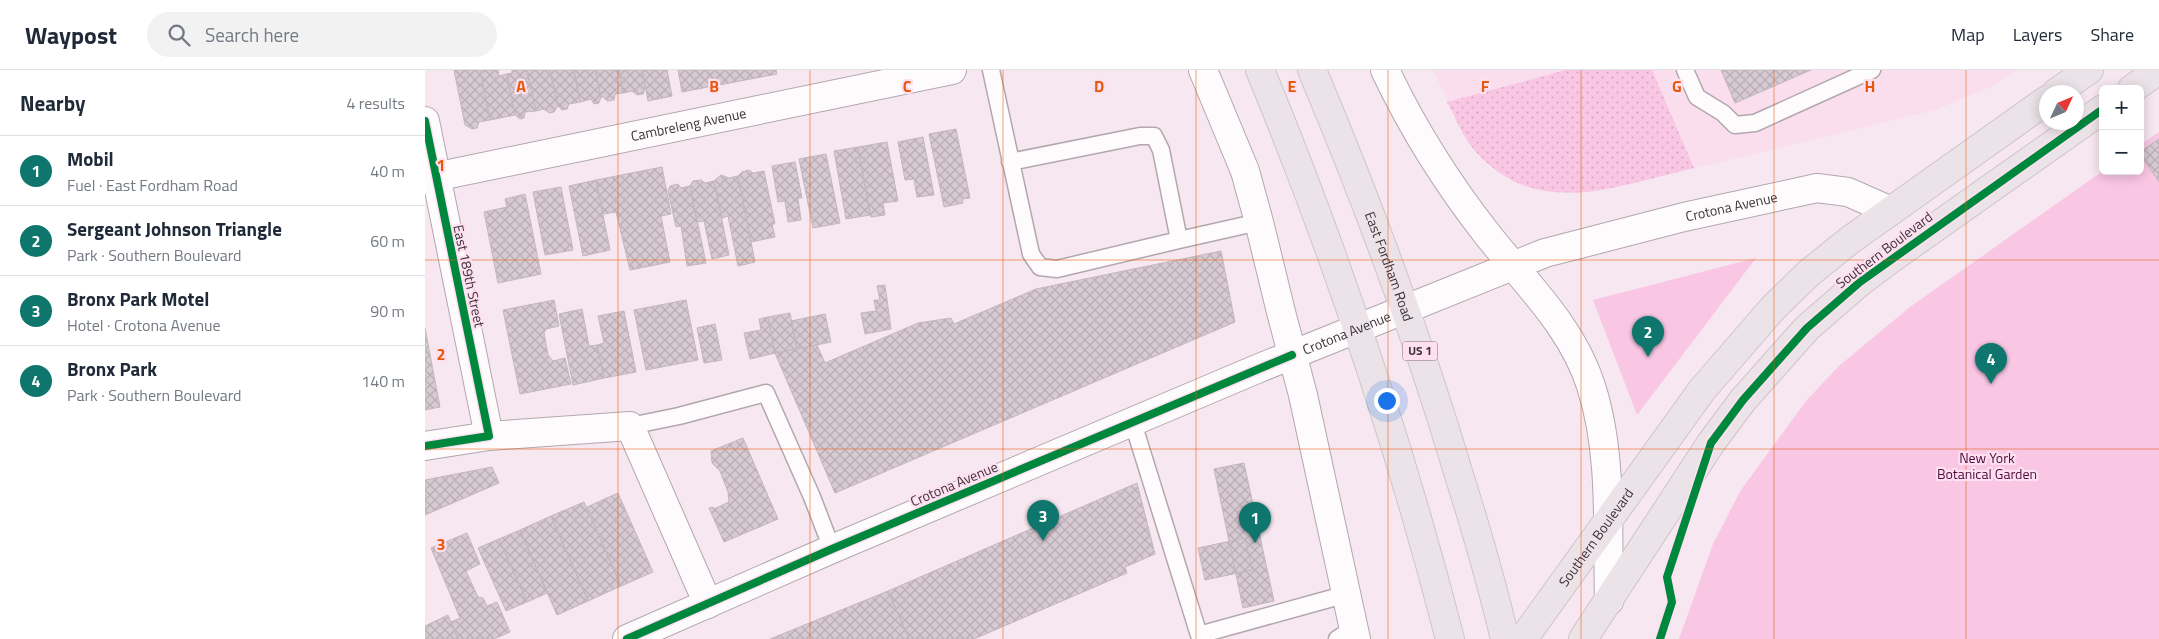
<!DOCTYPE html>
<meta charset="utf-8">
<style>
:root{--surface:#fff;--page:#f2f2f3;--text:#1f2937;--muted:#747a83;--line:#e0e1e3;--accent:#0f766e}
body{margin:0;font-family:"Titillium Web",sans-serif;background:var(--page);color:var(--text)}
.controls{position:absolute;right:15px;top:15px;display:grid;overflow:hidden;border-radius:8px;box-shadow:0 2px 12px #0003}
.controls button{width:45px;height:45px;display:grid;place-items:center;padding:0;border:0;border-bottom:1px solid var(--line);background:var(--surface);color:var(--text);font:25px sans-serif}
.compass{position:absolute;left:1614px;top:15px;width:45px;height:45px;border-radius:50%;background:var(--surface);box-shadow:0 2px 12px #0003;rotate:46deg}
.you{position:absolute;left:961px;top:330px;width:18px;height:18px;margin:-12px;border:4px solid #fff;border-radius:50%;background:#1a73e8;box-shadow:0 0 0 8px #1a73e833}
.badge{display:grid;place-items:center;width:32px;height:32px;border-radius:50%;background:var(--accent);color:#fff;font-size:16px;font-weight:700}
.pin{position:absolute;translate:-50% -41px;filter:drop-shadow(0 1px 2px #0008)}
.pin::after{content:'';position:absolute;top:26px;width:18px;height:15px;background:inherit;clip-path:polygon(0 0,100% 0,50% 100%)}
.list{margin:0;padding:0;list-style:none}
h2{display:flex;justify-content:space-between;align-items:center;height:65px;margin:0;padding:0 20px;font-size:21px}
h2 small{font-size:16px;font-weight:400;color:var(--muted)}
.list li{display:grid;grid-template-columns:32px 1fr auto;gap:15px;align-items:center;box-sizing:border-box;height:70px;padding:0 20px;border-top:1px solid var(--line)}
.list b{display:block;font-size:19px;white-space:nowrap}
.list p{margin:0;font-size:16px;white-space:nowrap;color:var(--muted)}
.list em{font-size:16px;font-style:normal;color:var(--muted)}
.icon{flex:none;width:28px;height:28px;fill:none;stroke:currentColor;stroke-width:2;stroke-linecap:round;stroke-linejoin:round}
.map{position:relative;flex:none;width:1734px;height:569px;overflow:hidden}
header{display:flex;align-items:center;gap:30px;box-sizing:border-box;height:70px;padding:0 25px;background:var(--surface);border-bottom:1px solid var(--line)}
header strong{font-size:24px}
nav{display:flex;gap:28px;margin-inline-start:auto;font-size:18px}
.search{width:350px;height:45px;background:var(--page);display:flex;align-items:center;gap:12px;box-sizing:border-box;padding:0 18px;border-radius:28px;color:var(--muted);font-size:19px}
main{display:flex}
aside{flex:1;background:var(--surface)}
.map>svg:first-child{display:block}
.built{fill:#fadeee}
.grass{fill:url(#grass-dots)}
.park{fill:#f9c6e4}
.building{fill:url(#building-cross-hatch);stroke:#c3b7be}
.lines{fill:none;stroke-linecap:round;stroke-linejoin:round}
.service-casing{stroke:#b3a7ae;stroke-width:19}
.minor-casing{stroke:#b3a7ae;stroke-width:30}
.tertiary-casing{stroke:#b3a7ae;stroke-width:30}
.primary-casing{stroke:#cdc5ca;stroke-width:30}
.service{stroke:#fefbfd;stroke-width:16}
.minor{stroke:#fefbfd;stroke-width:28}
.tertiary{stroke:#fefbfd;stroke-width:28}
.primary{stroke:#ece3e8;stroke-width:28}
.cycleway-casing{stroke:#fee0f1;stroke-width:11}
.cycleway{stroke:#00873e;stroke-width:8}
.grid{fill:none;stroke:#e8590c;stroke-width:1;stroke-opacity:0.55}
.labels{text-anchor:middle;stroke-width:4.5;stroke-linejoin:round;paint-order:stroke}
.shield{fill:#fee0f1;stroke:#776670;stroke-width:1}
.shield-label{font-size:12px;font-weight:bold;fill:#3d3238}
.street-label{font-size:14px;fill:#3d3238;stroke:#fee0f1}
.park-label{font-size:14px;fill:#500c3c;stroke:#fee0f1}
.grid-label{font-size:16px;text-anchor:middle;font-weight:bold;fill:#e8590c;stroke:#fee0f1;stroke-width:4.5;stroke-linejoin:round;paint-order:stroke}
</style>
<header>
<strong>Waypost</strong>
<div class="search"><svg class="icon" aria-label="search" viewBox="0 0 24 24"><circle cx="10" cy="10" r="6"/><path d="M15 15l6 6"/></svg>Search here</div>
<nav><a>Map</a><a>Layers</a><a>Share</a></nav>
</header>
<main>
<aside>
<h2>Nearby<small>4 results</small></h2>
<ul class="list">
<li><span class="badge">1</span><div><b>Mobil</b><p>Fuel · East Fordham Road</p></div><em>40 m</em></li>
<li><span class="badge">2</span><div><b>Sergeant Johnson Triangle</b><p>Park · Southern Boulevard</p></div><em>60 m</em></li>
<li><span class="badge">3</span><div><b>Bronx Park Motel</b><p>Hotel · Crotona Avenue</p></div><em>90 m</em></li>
<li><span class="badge">4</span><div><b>Bronx Park</b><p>Park · Southern Boulevard</p></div><em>140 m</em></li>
</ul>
</aside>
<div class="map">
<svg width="1734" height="569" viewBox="0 0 1734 569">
<defs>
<pattern id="grass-dots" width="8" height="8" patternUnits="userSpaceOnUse" patternTransform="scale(1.25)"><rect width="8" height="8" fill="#f9c6e4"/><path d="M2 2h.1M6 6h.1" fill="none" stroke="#d6abc4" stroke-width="1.8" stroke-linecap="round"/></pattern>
<pattern id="building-cross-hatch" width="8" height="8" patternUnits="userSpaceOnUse" patternTransform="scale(1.25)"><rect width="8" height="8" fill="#d7cad2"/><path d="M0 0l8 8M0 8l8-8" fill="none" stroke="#b9aeb5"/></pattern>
</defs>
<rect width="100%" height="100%" fill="#f7e7f0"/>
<!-- built -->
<path class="built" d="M1008 0H1592L1570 15 1510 40 1317 87 1171 121 1152 123 1109 120 1088 112 1067 97 1050 81 1035 57Z"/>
<!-- grass -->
<path class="grass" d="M1141 0H1227L1269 98C1192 116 1113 150 1051 82 1038 68 1031 48 1022 32Z"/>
<!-- park -->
<path class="park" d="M1734 62V569H1254L1288 474 1316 420 1381 331 1414 296 1485 237 1678 101H1715V75Z
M1331 188 1212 345 1168 230Z"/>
<!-- building -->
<path class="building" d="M29 0H55L65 50 54 52 52 58 47 59 40 55Z
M55 0H73L74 6 82 4 90 45 65 50Z
M87 0H102L111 41 100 42 99 48 95 49 90 45 82 4 87 3Z
M102 0H125L133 36 129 42 124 43 119 39 111 41Z
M125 0H149L155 32 144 34 142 39 137 40 133 36Z
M149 0H170L176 27 174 33 169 34 166 29 155 32Z
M170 0H194L198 23 190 24 189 30 182 31 178 27H176Z
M194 0H217L220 18 218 24 212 25 207 21 198 23Z
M217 0H242L247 26 223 31Z
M253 0H351L352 4 257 22Z
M1296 0H1386L1310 33Z
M531 59 545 128 537 129 538 133 519 137 504 64Z
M498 67 509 125 492 127 489 109 480 110 473 72Z
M1734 69V112L1715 84V82Z
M462 72 473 131 458 133 460 145 446 147 433 77Z
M433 77 445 145 421 149 409 81Z
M401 84 415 153 388 158 374 89Z
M370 92 377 128H373L376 150 363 152 360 131 353 132 347 96Z
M237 97 246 144 236 146 245 192 205 200 191 142 178 144 171 110Z
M324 100 328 103 339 101 350 154H347L350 167 326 172 313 106 317 102Z
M296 105 304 108 313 106 330 192 313 196 303 146 297 148 289 111Z
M171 110 185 180 158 186 144 116Z
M276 110 280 113 289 111 304 185 287 189 279 151 272 152 265 116 268 111Z
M253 114 256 118 265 116 281 193 262 196 256 156 251 157 243 121 245 116Z
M136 117 148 180 120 185 108 122Z
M100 124 116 204 73 213 59 142 82 137 80 129Z
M796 181 810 252 410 423 350 283 392 275 400 293 493 253 526 248 529 254 611 219Z
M460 215 466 259 440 264 436 243 451 241 449 230H455L452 216Z
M129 230 134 256 121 259 119 263 123 285 128 291 140 288 146 314 95 324 78 240Z
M261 230 273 290 221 300 209 240Z
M157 239 164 276 172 275 179 308 148 315 134 244Z
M199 241 211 302 179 308 172 275 179 273 173 246Z
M365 243 372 279 350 283 343 247Z
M400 244 406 272 372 279 366 251Z
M343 247 350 283 325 289 319 263 336 260 334 249Z
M290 254 297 290 279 293 272 258Z
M0 258 15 337 0 340Z
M318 368 353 449 299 472 284 438 288 437 289 439 304 432 303 422 295 401 287 393 286 381Z
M819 393 849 531 818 538 789 399Z
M67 397 74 413 0 445V410Z
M712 413 730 484 700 497 702 503 549 569H484L463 521Z
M193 423 228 502 196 516 162 437Z
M159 432 196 516 163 531 126 446Z
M126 446 163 531 132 545 95 460Z
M95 460 122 523 102 532 74 469Z
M42 463 55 494 41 501 53 527 58 528 62 536 72 532 85 562 69 569H33L26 552 35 548 6 478Z
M820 468 827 500 780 510 773 478Z
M74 469 102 532 81 541 53 478Z
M463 521 484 569H345Z
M23 545 33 569H0V556Z"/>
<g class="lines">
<defs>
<path id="service" d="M566 0 606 184 615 197 632 199 754 170 736 80 729 66H715L585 92
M1260 0 1272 27 1298 43 1310 55 1330 53 1447 0
M754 170 834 152
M708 353 774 565 922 524
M205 356 254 346 341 323 387 427 407 479
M912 569 929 558"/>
<g id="minor">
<path d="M0 51 64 366"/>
<path id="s1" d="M0 109 527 0"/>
<path d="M0 376 64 366 205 356 283 534"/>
</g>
<g id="tertiary">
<path d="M778 0 820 101 834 152 856 242 878 325 931 569"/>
<path d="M960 0C988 59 1022 113 1062 164 1100 213 1147 256 1166 316 1188 384 1182 460 1184 531"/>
<path id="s2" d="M202 569 407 479 832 299 1120 183 1259 147 1392 118 1423 122 1466 141"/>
</g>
<g id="primary">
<path d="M835 0C912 186 975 375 1025 569"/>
<path id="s3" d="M887 0C943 133 993 267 1034 405 1051 459 1067 514 1080 569"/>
<path d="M1707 19 1734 0"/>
<path d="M1632 22 1664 0"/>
<path id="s4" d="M1098 569 1277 320 1348 238 1384 203 1425 170 1622 30"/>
<path d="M1158 569 1286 373 1318 330 1382 258 1435 212 1467 188 1678 39"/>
</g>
</defs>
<!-- service casing -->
<use href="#service" class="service-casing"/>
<!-- minor casing -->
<use href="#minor" class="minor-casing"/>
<!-- tertiary casing -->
<use href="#tertiary" class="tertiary-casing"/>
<!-- primary casing -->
<use href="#primary" class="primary-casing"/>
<!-- service -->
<use href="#service" class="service"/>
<!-- minor -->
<use href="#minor" class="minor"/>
<!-- tertiary -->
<use href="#tertiary" class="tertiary"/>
<!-- primary -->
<use href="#primary" class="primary"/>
<defs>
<path id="cycleway" d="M0 51 64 366 0 376
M202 569 407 479 867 285
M1235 569 1247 532 1242 507 1286 373 1318 330 1382 258 1435 212 1678 39"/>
</defs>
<!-- cycleway casing -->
<use href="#cycleway" class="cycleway-casing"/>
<!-- cycleway -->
<use href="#cycleway" class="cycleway"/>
</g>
<!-- grid -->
<path class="grid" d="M193 0V569M385 0V569M578 0V569M771 0V569M963 0V569M1156 0V569M1349 0V569M1541 0V569M0 190H1734M0 379H1734"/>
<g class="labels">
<!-- shield labels -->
<rect class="shield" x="977.5" y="271.5" width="35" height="19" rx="4"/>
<g class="shield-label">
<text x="995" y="285">US 1</text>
</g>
<!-- street labels -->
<g class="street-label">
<text dy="5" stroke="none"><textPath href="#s1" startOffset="269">Cambreleng Avenue</textPath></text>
<text dy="5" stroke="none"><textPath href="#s2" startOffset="1188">Crotona Avenue</textPath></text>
<text transform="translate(1459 180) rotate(-37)" y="5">Southern Boulevard</text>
<text dy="5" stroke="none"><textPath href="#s3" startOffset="211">East Fordham Road</textPath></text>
<text transform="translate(44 206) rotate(78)" y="5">East 189th Street</text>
<text dy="5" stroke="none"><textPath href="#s2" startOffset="782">Crotona Avenue</textPath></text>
<text transform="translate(529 414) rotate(-23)" y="5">Crotona Avenue</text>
<text dy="5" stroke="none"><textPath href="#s4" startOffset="125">Southern Boulevard</textPath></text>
</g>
<!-- park labels -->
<g class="park-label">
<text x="1562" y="393">New York<tspan x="1562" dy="16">Botanical Garden</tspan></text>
</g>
</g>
<g class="grid-label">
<text x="96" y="22">A</text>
<text x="289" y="22">B</text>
<text x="482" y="22">C</text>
<text x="674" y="22">D</text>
<text x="867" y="22">E</text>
<text x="1060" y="22">F</text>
<text x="1252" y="22">G</text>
<text x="1445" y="22">H</text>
<text x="16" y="101">1</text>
<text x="16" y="290">2</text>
<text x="16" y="480">3</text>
</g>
</svg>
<div class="controls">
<button>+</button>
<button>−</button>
</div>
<svg class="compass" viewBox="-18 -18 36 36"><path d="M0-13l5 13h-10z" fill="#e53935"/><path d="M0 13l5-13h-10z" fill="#747a83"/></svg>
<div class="you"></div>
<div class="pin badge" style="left:830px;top:473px">1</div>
<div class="pin badge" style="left:1223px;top:287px">2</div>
<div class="pin badge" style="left:618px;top:471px">3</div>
<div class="pin badge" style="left:1566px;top:314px">4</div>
</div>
</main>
